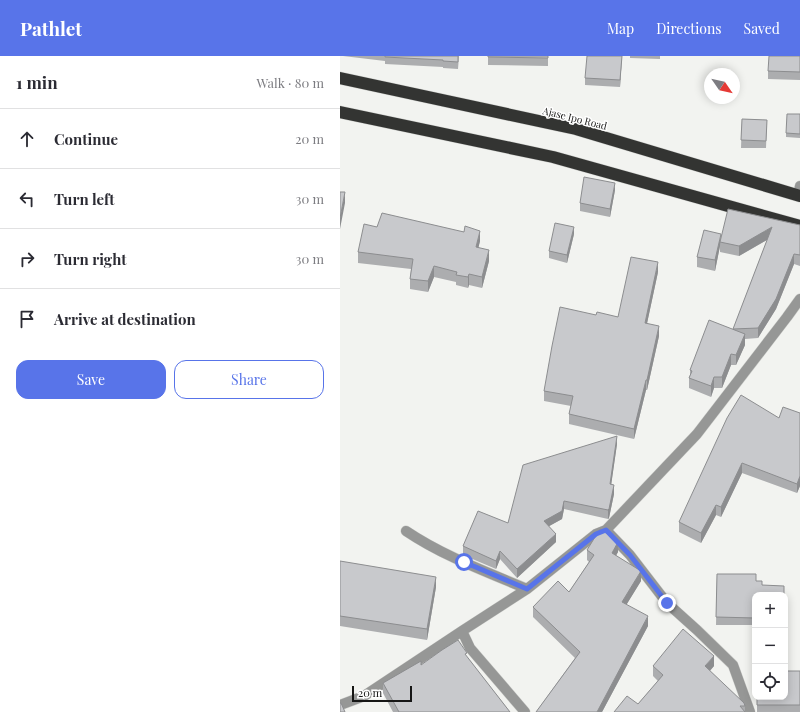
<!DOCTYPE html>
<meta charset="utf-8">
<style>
:root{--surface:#fff;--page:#f7f7f7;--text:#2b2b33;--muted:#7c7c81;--line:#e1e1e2;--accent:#5874e9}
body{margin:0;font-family:"Playfair Display",serif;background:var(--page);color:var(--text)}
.controls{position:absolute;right:12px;bottom:12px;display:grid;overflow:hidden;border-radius:8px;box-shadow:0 2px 10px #0003}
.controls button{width:36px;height:36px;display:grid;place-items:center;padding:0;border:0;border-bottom:1px solid var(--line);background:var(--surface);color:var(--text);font:20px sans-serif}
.compass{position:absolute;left:364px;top:12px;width:36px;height:36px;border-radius:50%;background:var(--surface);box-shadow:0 2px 10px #0003;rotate:124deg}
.scale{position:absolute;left:12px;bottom:10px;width:60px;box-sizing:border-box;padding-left:4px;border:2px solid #161615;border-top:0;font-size:11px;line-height:14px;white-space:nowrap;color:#161615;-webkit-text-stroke:3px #fff;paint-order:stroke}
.stop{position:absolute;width:12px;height:12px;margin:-9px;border:3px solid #5874e9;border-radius:50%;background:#fff}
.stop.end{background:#5874e9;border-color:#fff;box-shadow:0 1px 4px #0008}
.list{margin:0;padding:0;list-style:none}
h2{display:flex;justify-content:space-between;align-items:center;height:52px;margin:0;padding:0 16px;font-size:17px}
h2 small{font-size:13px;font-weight:400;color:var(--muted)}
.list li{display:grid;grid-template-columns:26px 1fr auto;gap:12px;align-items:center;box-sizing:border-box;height:60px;padding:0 16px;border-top:1px solid var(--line)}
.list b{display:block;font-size:15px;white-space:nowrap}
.list em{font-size:13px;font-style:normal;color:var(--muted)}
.actions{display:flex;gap:8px;padding:12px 16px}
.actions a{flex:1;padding:9px 0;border:1px solid var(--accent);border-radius:12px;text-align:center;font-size:14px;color:var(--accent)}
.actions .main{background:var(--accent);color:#fff}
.icon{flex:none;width:22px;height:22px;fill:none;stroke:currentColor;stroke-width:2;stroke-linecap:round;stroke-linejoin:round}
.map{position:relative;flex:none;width:460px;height:656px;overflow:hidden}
header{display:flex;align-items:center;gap:24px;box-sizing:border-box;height:56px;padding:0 20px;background:var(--accent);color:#fff}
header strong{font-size:19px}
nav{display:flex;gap:22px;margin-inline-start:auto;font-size:14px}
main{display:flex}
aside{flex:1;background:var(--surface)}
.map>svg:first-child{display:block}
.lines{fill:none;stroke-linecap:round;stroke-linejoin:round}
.minor-casing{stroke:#cfd0cd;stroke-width:11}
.highway-casing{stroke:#cfd0cd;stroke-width:13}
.minor{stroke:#969796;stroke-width:10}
.highway{stroke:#333432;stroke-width:12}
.wall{fill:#acadaf}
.shaded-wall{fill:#8c8d8f}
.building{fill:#c8c9cc;stroke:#8c8d8f}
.route{stroke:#5874e9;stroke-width:5}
.labels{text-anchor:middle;stroke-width:3;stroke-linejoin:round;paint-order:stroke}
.street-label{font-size:10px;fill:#161615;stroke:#fff}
</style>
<header>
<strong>Pathlet</strong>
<nav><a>Map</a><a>Directions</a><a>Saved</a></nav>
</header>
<main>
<aside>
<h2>1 min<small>Walk · 80 m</small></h2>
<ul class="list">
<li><svg class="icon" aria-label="ahead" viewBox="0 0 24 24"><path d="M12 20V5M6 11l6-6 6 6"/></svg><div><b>Continue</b></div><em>20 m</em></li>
<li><svg class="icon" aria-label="left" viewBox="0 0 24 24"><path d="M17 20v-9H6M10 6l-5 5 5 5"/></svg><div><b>Turn left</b></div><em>30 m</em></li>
<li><svg class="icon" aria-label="right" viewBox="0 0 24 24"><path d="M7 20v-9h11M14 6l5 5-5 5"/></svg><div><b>Turn right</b></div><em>30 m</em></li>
<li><svg class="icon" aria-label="arrive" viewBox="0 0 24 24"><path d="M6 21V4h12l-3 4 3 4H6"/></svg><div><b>Arrive at destination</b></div></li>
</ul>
<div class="actions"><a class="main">Save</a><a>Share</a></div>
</aside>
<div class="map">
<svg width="460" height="656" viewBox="0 0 460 656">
<rect width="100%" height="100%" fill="#f2f3f0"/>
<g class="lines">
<defs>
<path id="minor" d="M458 140 460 130
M266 474 290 499 327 547 357 574 393 609 410 656
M66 475C103 500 147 516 187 533
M122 575 130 592 185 656
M0 649 24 640 122 575 187 533 256 478 266 474 357 378 447 261 460 243"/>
<path id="highway" d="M0 22 236 73 460 140
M0 56 213 101 460 170"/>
</defs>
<!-- minor casing -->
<use href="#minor" class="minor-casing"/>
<!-- highway casing -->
<use href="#highway" class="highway-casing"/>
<!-- minor -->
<use href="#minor" class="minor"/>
<!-- highway -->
<use href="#highway" class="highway"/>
</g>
<!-- wall -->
<path class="wall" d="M3 0H119L118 13 103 12V11L45 8V5Z
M148 0H208V10L148 9Z
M282 0 280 31 245 29V22Z
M290 0H320V3L290 2Z
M460 0V24L428 23V15Z
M460 58V82L446 81V77Z
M402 63 427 64 426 92H401Z
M275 134 270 161 240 155V147Z
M460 169V210L454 208 436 253 418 282 405 283V289L396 309H391L382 332H374L371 341 349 332V322L350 319V314L393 274 427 184 399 200 380 196V190L375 215 357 211V201L381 184Z
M37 171 124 176 140 185 138 192 149 205 142 232 129 229 128 232 116 229V226L94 221 88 236 70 233V223L71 213 18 207V196Z
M234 178 227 207 209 202V195Z
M318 216 307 267 319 280 307 334H306L294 383 229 368V358L231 350 204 345V335L256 259 278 261Z
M460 357V430L457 437 402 417 381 461 376 459 361 487 339 476V466L439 362Z
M277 388 271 429 274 438 269 462 268 463 224 453 222 463 209 470 216 486 177 522 160 503 156 513 123 499V490L168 467Z
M247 494 278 496 276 499 301 525 286 549 308 570 262 656H196L235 602 193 561V551L229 536 249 506 247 504Z
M0 505 96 531 87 584 0 570Z
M377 518 415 539V569H376Z
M127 601 170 656H53L43 637V627L81 608Z
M313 610H374L370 615 405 650V656L298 648 318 625 313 620Z
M460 615V656H417V641Z"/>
<!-- shaded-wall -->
<path class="shaded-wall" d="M282 0 280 31V24Z
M275 127V134L270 161V153Z
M5 136V147L0 173V162Z
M234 171V178L227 207V199Z
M432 171V181L399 200V190Z
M140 175V185L136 202V191Z
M381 178 380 190 375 215V204Z
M149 194V205L142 232V221Z
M454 198V208L436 253 418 282V272Z
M318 206V216L305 277V267Z
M94 210V221L88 236V225Z
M129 218V229L128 232V221Z
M319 270V280L307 334V324Z
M405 278V289L396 309V299Z
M391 298V309L382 332V321Z
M374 321V332L371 341V330Z
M306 324V334L294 383V373Z
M277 380V388L270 437V428Z
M402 407V417L381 461V451Z
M460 420V430L457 437V428Z
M274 429V438L269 462 268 463V454Z
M224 445V453L222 463 204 473V465Z
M376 449V459L361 487V477Z
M216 478V486L177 522V513Z
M278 486V496L272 507V497Z
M160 495V503L156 513V505Z
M301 515V525L282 556V546Z
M96 521V531L87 584V573Z
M308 560V570L262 656H257Z
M374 600V610L365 620V610Z"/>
<!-- building -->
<path class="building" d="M45 0H118V6L103 5V4L45 1Z
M148 0H208V2L148 1Z
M247 0H282L280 24 245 22Z
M429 0H460V16L428 15Z
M447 58H460V78L446 77Z
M402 63 427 64 426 85 401 84Z
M244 121 275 127 270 153 240 147Z
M0 136H5L0 162Z
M388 153 460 169V199L454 198 436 243 418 272 393 273 432 171 399 190 380 186Z
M42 157 124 176 125 170 140 175 136 191 149 194 142 221 129 218 128 221 116 219 117 216 94 210 88 225 70 223 73 203 18 196 24 168 37 171Z
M215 167 234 171 227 199 209 195Z
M364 174 381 178 375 204 357 201Z
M291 201 318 206 305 267 319 270 307 324H306L294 373 229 358 233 340 204 335 212 290 220 251 256 259 257 256 278 261Z
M369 264 405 278 396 299 391 298 382 321H374L371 330 349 322 352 315 350 314Z
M401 339 439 362 443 351 460 357V420L457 428 402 407 381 451 376 449 361 477 339 466 387 362Z
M277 380 270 428 274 429 269 453 268 454 224 445 222 455 204 465 216 478 177 513 160 495 156 505 123 490 138 455 168 467 183 409Z
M260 473 275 483 278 486 272 497 301 515 282 546 308 560 257 656H196L240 596 193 551 218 525 229 536 254 499 247 494Z
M0 505 96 521 87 573 0 560Z
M377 518H416V525H422V529L444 530V539H415V562L376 561Z
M343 573 374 600 365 610 404 647 405 650H400L405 656H274L287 640 298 648 323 619 313 610Z
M118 584 127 597 125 598 170 656H59L43 627 81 605V609L102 594Z
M445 615H460V649H417V641H445Z
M0 647H1L5 656H0Z"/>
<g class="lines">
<!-- route -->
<path class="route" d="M124 506 187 533 256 478 266 474 290 499 327 547"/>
</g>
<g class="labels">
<!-- street labels -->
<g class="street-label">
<text transform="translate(235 62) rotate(14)" y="4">Ajase Ipo Road</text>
</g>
</g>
</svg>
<div class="controls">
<button>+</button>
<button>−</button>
<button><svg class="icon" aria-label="locate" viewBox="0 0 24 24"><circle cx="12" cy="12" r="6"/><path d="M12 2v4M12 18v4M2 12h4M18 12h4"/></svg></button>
</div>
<svg class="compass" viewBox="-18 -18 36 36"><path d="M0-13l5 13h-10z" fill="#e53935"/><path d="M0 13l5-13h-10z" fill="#7c7c81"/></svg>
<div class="scale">20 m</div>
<div class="stop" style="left:124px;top:506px"></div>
<div class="stop end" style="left:327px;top:547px"></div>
</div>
</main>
